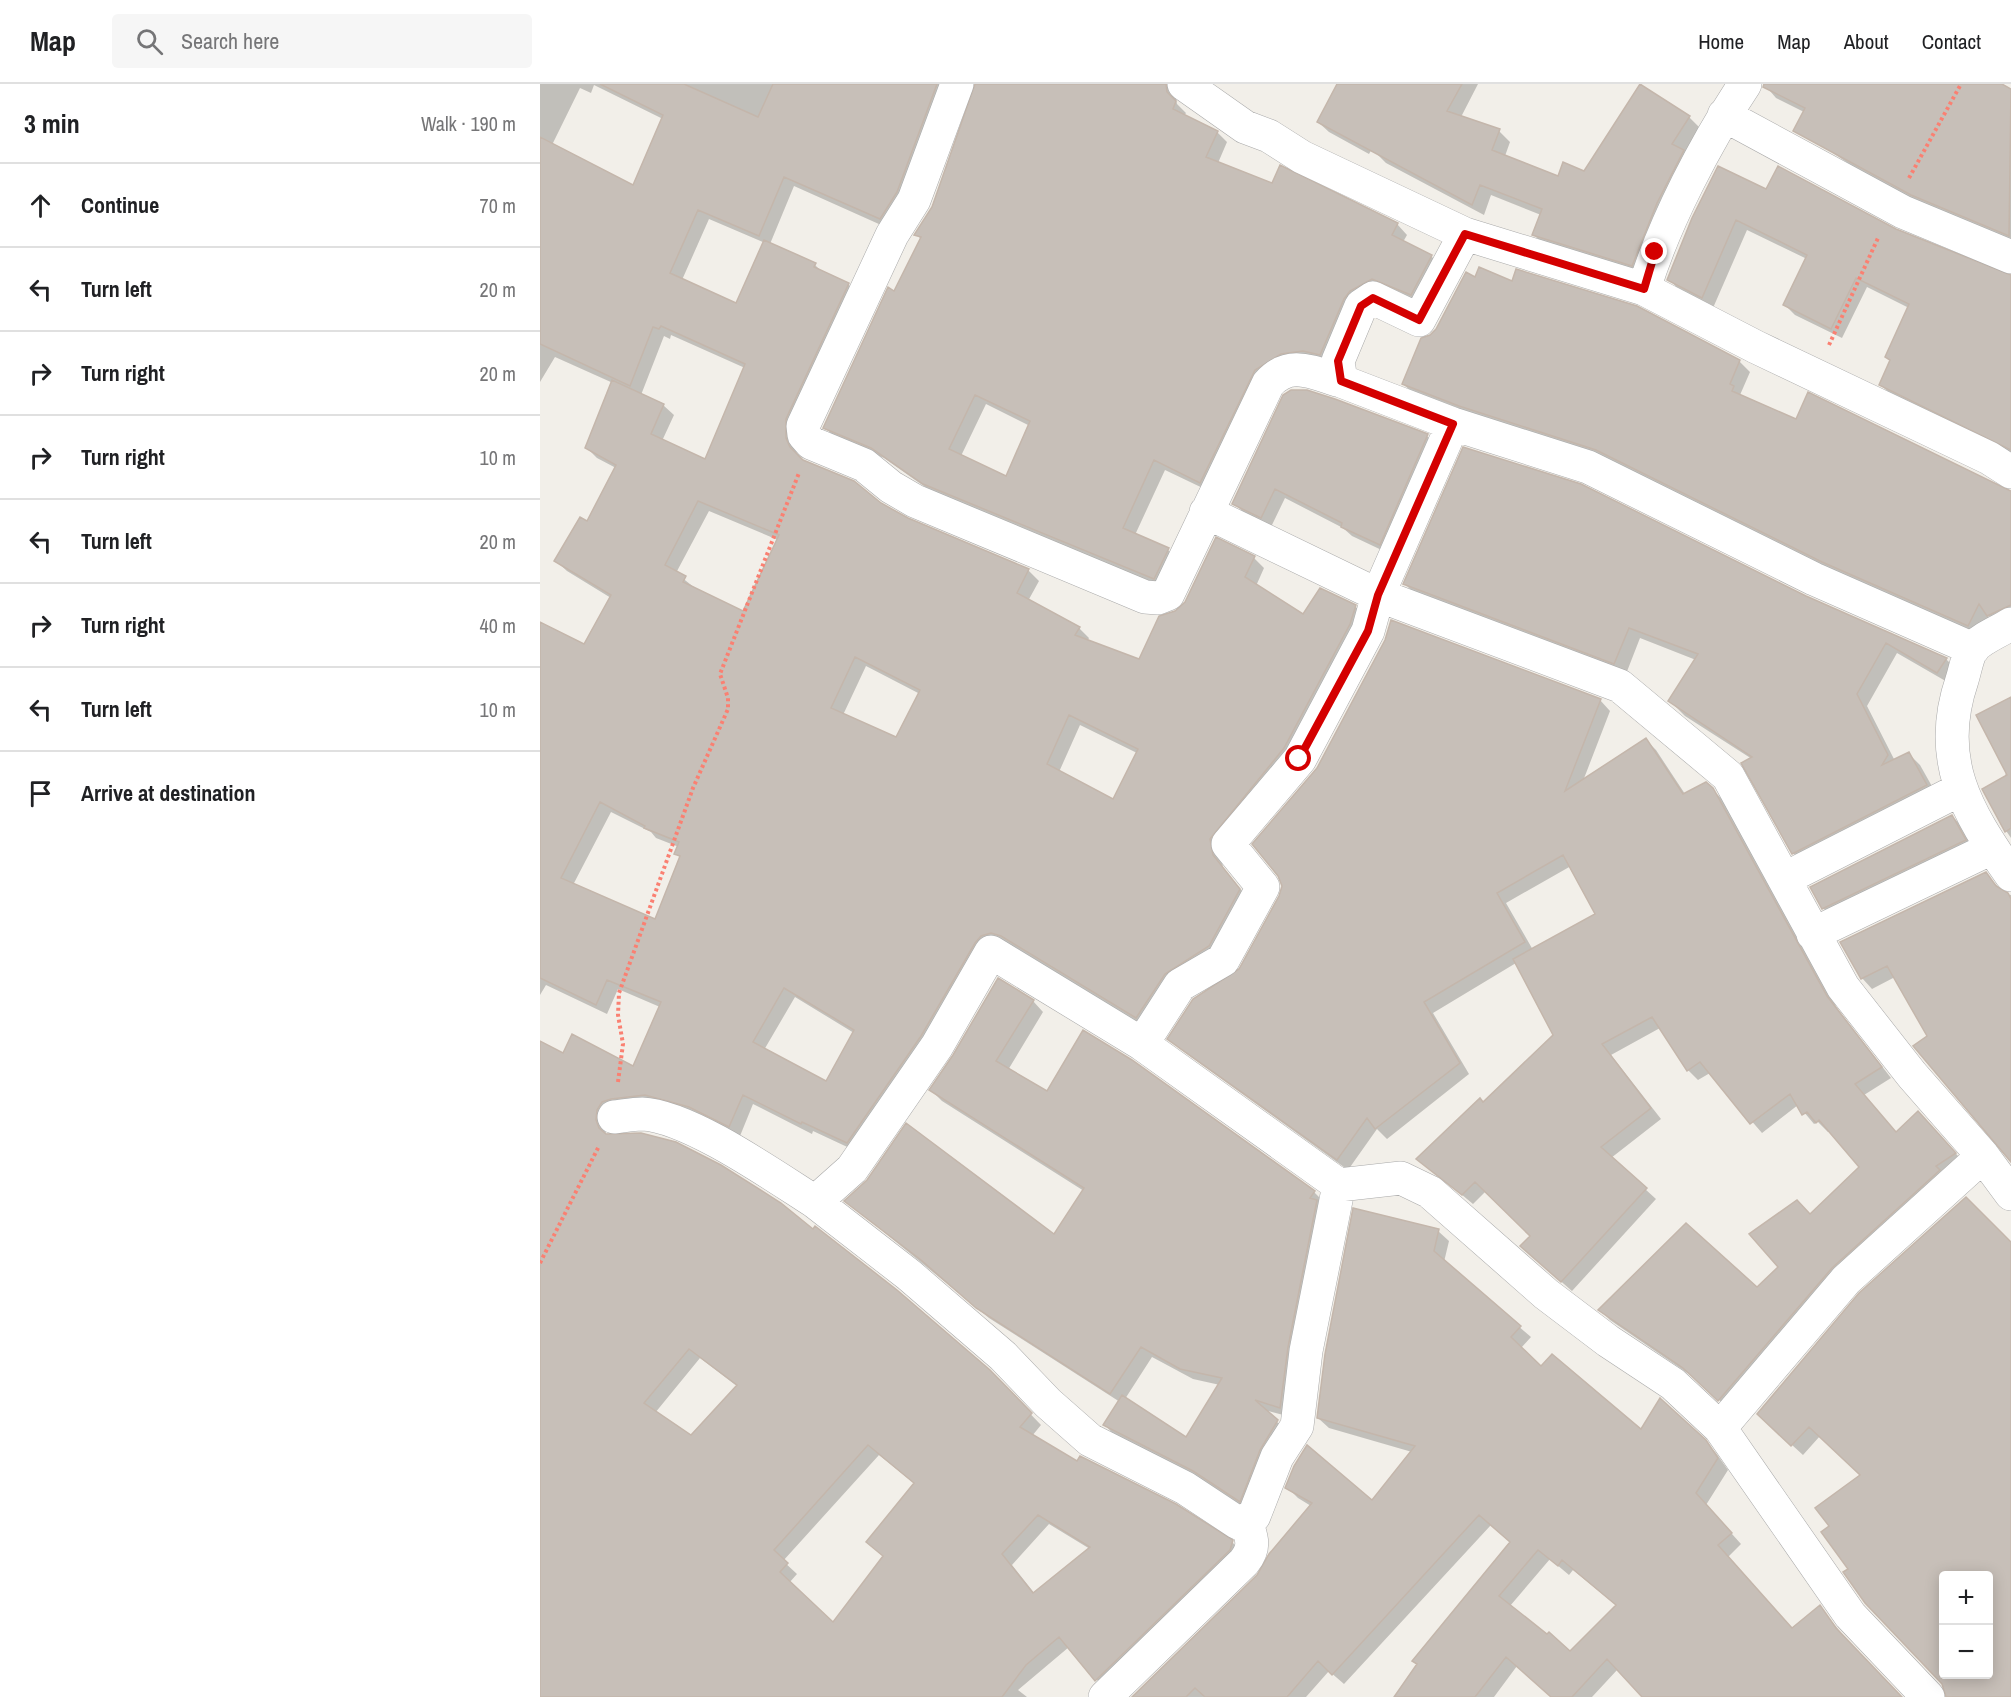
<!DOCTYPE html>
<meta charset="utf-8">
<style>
:root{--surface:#fff;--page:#f6f6f6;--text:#202124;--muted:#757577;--line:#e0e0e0}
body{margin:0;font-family:"Archivo Narrow",sans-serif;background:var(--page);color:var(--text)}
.controls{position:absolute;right:18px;bottom:18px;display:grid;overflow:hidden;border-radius:6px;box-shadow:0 3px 15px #0003}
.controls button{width:54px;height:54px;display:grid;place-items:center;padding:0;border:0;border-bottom:2px solid var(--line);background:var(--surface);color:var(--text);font:30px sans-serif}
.stop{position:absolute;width:18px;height:18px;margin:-14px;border:4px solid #d40000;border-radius:50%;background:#fff}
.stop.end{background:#d40000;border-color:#fff;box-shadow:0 2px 6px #0008}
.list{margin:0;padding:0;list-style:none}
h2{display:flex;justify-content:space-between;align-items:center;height:78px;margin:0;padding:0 24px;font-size:26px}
h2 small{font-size:20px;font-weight:400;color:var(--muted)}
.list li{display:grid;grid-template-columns:39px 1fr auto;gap:18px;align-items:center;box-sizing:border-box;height:84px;padding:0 24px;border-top:2px solid var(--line)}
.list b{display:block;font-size:22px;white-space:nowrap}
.list em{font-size:20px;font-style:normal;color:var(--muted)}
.icon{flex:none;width:33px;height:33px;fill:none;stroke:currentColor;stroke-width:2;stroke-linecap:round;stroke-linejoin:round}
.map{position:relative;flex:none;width:1471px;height:1613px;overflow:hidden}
header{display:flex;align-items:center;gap:36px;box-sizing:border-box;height:84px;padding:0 30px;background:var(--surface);border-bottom:2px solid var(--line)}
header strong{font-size:28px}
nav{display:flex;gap:33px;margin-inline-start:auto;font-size:21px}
.search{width:420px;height:54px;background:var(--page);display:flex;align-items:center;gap:15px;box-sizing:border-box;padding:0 21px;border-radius:6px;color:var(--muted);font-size:22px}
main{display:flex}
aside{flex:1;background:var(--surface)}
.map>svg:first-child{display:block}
.shadow{fill:#0003;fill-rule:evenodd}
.building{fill:#c7bfb8;stroke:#c4b6ab;stroke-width:1.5;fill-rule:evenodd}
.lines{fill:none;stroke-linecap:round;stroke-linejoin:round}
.minor-casing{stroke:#a9a9a9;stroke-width:34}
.path{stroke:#fa8072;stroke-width:4;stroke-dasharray:3 3;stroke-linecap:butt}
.minor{stroke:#fff;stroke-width:33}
.route{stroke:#d40000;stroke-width:8}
</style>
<header>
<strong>Map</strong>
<div class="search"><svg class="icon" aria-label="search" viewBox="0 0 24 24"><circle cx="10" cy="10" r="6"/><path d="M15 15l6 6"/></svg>Search here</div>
<nav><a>Home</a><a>Map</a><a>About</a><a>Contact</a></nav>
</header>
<main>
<aside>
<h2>3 min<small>Walk · 190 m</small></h2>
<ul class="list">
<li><svg class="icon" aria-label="ahead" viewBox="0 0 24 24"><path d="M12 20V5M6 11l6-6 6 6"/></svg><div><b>Continue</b></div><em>70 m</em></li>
<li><svg class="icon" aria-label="left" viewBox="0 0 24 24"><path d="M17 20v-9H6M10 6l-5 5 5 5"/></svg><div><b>Turn left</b></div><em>20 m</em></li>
<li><svg class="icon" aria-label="right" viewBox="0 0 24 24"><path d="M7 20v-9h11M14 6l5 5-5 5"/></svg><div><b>Turn right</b></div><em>20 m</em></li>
<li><svg class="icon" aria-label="right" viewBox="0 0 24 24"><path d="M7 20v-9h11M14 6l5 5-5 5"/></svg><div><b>Turn right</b></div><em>10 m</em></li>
<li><svg class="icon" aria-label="left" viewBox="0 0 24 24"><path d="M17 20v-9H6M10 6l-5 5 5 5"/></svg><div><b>Turn left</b></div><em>20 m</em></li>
<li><svg class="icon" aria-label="right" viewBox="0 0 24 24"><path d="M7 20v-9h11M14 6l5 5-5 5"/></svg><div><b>Turn right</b></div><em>40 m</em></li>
<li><svg class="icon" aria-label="left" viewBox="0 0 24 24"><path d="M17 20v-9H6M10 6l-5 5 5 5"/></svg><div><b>Turn left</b></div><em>10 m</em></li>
<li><svg class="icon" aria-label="arrive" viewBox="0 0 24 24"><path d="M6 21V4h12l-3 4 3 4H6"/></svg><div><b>Arrive at destination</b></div></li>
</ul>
</aside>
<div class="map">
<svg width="1471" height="1613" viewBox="0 0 1471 1613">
<rect width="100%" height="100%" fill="#f2efe9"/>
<!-- shadow -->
<path class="shadow" d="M0 0H412L350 145 254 102 230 160 275 181 283 189 308 200 318 211 255 365 259 374 365 435 488 486 499 497 488 517 539 544 549 554 547 558 600 577 636 529 714 474 724 484 716 502 763 532 815 522 825 533 754 675 680 766 683 783 710 817 607 944 473 862 318 1068 273 1047 272 1050 213 1020 200 1052 161 1033 65 1046 67 1052 449 1287 501 1341 492 1352 538 1379 692 1458 702 1468 566 1606 529 1563 478 1606 487 1613H0V959L23 971 94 984 120 923 78 905 67 930 6 901 0 911V539L45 562 71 514 27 487 16 477 48 439 76 384 57 374 46 363 73 299 15 273 0 298ZM54 1 123 35 94 104 12 61 40 4 51 9ZM169 135 225 159 197 221 142 196ZM131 251 205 284 166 377 122 357 134 331 123 321 101 311 124 252 130 255ZM169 427 238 456 204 529 155 504 136 489ZM326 582 380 610 356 655 303 631ZM540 641 597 669 573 717 519 688ZM71 728 111 748 116 754 139 763 136 770 141 774 115 837 33 801ZM255 913 314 949 287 999 224 966ZM160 1274 198 1303 151 1353 115 1329ZM339 1371 375 1400 338 1468 344 1473 293 1541 249 1499 257 1490 243 1477ZM509 1440 550 1465 495 1510 472 1481Z
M437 0H639L635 10 637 20 646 29 644 32 677 48 687 58 678 79 733 101 857 140 867 151 863 158 891 172 902 183 882 221 843 205 791 281 752 279 671 408 625 386 595 451 628 466 638 476 625 504 395 410 344 374 295 354 285 343 382 156 376 150 393 123ZM446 320 490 342 467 394 421 372Z
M799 0H869L829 70 789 48 778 38Z
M896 0H938L921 33 959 47 970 58 965 72 1019 94 1045 88 1149 33 1160 44 1145 69 1154 78 1103 192 1005 162 994 151 1001 131 951 111 944 131 846 79 835 68Z
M1224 0H1459L1471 7V158L1383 121 1315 84 1268 52 1264 28 1236 14Z
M1227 107 1355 147 1471 193V368L1351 311 1340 300 1352 277 1369 224 1327 203 1302 254 1255 231 1245 221 1267 175 1207 146 1173 224 1139 206 1129 195Z
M936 195 972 199 1199 277 1210 288 1200 311 1257 337 1471 408V536L1458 542 1449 532 1439 552 874 310 863 300 890 253Z
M887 352 897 362 850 470 812 452 803 444 745 414 731 443 704 429 694 419Z
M865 500 1265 513 1406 575 1417 586 1409 599 1357 569 1327 622 1355 677 1369 670 1380 681 1398 713 1264 780 1253 769 1212 675 1145 632 1133 620 1156 576 1100 554 1086 590 876 511Z
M1471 614V754L1458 735 1467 693 1465 690 1468 688 1438 632Z
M1060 616 1070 627 1043 697 1106 656 1116 666 1145 710 1172 705 1183 716 1297 924 1351 994 1324 1011 1357 1050 1389 1039 1425 1080 1190 1326 1156 1295 1070 1236 1060 1226 1217 1205 1240 1183 1270 1132 1321 1083 1290 1046 1288 1048 1278 1038 1274 1040 1258 1021 1222 1049 1170 989 1158 996 1148 986 1120 944 1071 971 1121 1035 1071 1074 1116 1115 1032 1207 992 1172V1152L946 1107 933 1120 879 1075 944 1019 1015 951 976 879 893 929 929 990 847 1055 837 1045 808 1086 640 965 629 955 700 887ZM1031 782 1057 831 993 866 966 819Z
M1412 732 1422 742 1434 766 1293 834 1283 824Z
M1446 790 1465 810 1471 811V1076L1389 952 1355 893 1332 905 1322 894Z
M493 917 503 928 468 986 508 1009 774 1108 785 1119 751 1333 724 1326 748 1348 710 1427 666 1398 575 1352 565 1341 580 1318 449 1234 306 1117 514 1152 544 1107 402 1017 391 1006ZM612 1273 653 1295 680 1301 646 1355 585 1315Z
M1426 1115 1471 1160V1613H1408L1403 1600 1310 1485 1291 1442 1322 1391 1280 1352 1263 1371 1229 1340ZM1404 1492H1448V1590H1404Z
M898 1147 909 1157 904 1178 991 1253 981 1264 1001 1284 1101 1347 1165 1357 1176 1369 1188 1386 1166 1421 1201 1460 1188 1473 1252 1546 1280 1523 1307 1556 1361 1613H1105L1078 1585 1052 1613H1011L977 1582 954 1613H856L971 1458 951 1441 804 1600 789 1587 766 1613H594L718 1492 771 1422 758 1414 747 1403 832 1418 872 1368 789 1344 778 1334ZM1010 1475 1029 1491 1033 1486 1077 1522 1031 1570 970 1522Z"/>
<!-- building -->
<path class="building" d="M60 0H144L218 33 233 0H397L357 108 340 135 244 93 219 152 158 126 130 189 196 219 224 156 276 179 274 183 309 199 246 335V354L250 363 263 376 314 397 341 419 368 434 489 485 477 509 540 543 535 551 599 575 619 532 635 527 645 518 676 453 715 472 705 493 763 530 780 504 816 521 810 540 744 664 670 755 673 771 700 805 669 862 625 890 596 934 461 852 451 849 441 852 435 859 381 952 307 1059 262 1038 261 1040 203 1011 189 1043 149 1023 105 1011 71 1015 62 1018 57 1026 56 1036 59 1044 66 1050 101 1049 136 1058 181 1081 241 1119 273 1145 275 1142 357 1206 450 1286 492 1329 480 1343 537 1377 540 1372 636 1420 693 1456 690 1466 555 1597 519 1553 486 1581 462 1613H0V957L23 969 32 950 93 982 121 918 67 896 56 921 0 894V538L44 560 71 511 14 477 40 433 47 437 76 381 45 364 72 296 124 320 111 350 165 375 205 280 121 242 119 245 113 243 90 302 0 260V53L93 101 123 31ZM158 417 239 451 203 527 143 498 146 492 125 481ZM315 573 380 606 356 653 291 624ZM529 631 598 665 573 715 507 680ZM60 718 105 742 104 744 139 758 134 770 140 772 115 835 21 794ZM244 904 314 946 286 997 213 958ZM149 1265 197 1301 151 1351 104 1319ZM328 1361 374 1399 326 1458 343 1472 293 1538 240 1488 248 1479 234 1466ZM498 1431 550 1463 493 1509 462 1470Z
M435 0H626L627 8 636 17 633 25 678 47 666 73 732 99 740 81 858 139 852 151 892 171 871 211 832 195 810 207 804 215 780 271 763 267 741 270 715 286 660 399 614 376 583 444 629 464 614 495 383 400 331 364 283 344 348 203 354 207 381 153 374 151 392 123ZM435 311 490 337 466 392 409 365Z
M797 0H922L907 27 960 45 952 66 1018 92 1023 78 1044 87 1100 0 1150 32 1132 60 1144 66 1117 119 1092 182 992 151 1002 125 940 101 932 121 777 38Z
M1224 0H1462L1471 5 1469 152 1371 111 1253 47 1265 24 1223 3Z
M1178 82 1226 105 1238 82 1356 145 1471 191V366L1339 301 1350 276 1345 273 1369 220 1316 194 1291 245 1243 221 1267 171 1196 136 1162 214 1127 196 1152 134Z
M939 183 972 197 976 185 1097 222 1200 276 1190 300 1194 302 1192 307 1256 335 1268 308 1471 407V521L1447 532 1439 520 1428 542 1282 478 1056 366 919 322 862 300 881 254 890 251 896 245 926 188 935 193Z
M751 306H767L795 315 888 350 840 461 801 443 802 439 735 405 721 434 692 420 743 311Z
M923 363 1041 400 1266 512 1407 574 1397 589 1346 559 1317 610 1348 671 1342 681 1369 668 1387 701 1252 770 1201 679 1212 673 1128 617 1158 570 1089 544 1074 580 863 500Z
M851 536 1061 615 1025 707 1106 654 1143 710 1166 698 1173 704 1287 912 1342 983 1315 1000 1356 1048 1378 1027 1416 1069 1396 1082 1400 1086 1292 1184 1178 1317 1143 1284 1058 1226 1146 1139 1217 1203 1238 1183 1209 1150 1257 1116 1270 1130 1319 1083 1279 1036 1276 1039 1267 1028 1262 1031 1250 1010 1210 1040 1160 978 1147 987 1112 933 1062 960 1111 1024 1061 1063 1107 1104 1021 1198 980 1162 990 1152 935 1098 922 1111 876 1075 940 1014 943 1018 1013 951 973 875 1055 830 1023 771 957 809 985 858 884 918 920 979 835 1045 827 1034 797 1076 627 955 653 915 699 885 739 812 742 802 738 792 712 760 777 684 845 556Z
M1471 613V744L1465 748 1442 705 1467 691 1436 631Z
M1412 731 1426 756 1282 825 1270 803Z
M1446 788 1456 802 1468 809 1471 815V1078L1373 962 1387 952 1347 882 1321 895 1300 858Z
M458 894 494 916 456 977 507 1007 543 946 592 976 775 1107 770 1114 777 1116 748 1263 740 1324 715 1316 738 1336 720 1366 700 1418 653 1387 563 1341 582 1311 646 1353 682 1294 640 1285 601 1263 570 1310 436 1224 381 1176 304 1117 327 1096 366 1039 514 1150 544 1104 389 1006 413 971Z
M1426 1113 1471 1158V1613H1406L1402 1600 1325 1519 1303 1488 1308 1485 1281 1448 1289 1442 1275 1424 1320 1391 1269 1343 1251 1362 1217 1330 1319 1209ZM1404 1491H1449V1590H1404Z
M813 1124 899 1145 894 1167 981 1242 971 1253 1001 1282 1012 1270 1101 1345 1120 1314 1121 1315 1166 1356 1178 1374 1156 1409 1192 1449 1178 1461 1252 1544 1280 1521 1296 1544 1362 1613H1102L1067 1575 1032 1613H1011L966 1573 935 1613H854L877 1580 872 1577 970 1458 939 1431 792 1591 778 1577 747 1613H665L655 1604 646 1613H592L717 1491 729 1470 772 1419 745 1404 754 1382 767 1361 832 1416 875 1362 777 1334 785 1270ZM998 1466 1018 1482 1022 1476 1076 1521 1030 1567 1009 1548 1007 1550 959 1512Z"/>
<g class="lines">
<defs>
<path id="minor" d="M417 0 374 116 352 151 263 342 264 351 271 359 324 381 351 403 375 417 605 513 618 514 628 510 728 300C750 275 773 289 801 297
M644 0 705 43 729 52 762 73 925 150 1104 205 1216 263 1449 374 1471 388
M1184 31 1363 128 1471 173
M925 150 879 236 833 214 821 222 798 277 801 297 913 340 1048 383 1274 495 1433 565
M1104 205C1124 139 1166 58 1205 0
M913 340 838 511 1080 602 1188 692 1303 903 1372 991 1443 1072 1471 1110
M1471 540C1460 547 1440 555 1432 565 1427 573 1425 587 1422 596 1395 675 1426 727 1471 791
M1244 795 1419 706
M1273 850 1452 764
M602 960 640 901 683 876 723 803 688 760 760 675 828 547 838 511 666 428
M74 1033C83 1032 93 1030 102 1030 149 1032 234 1092 275 1118L312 1085 397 962 451 868 602 960 799 1101 861 1094 890 1108 1006 1210 1068 1257 1133 1300 1180 1344 1310 1531 1388 1613
M275 1118 369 1191 463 1272 508 1319 550 1356 645 1404 698 1439 714 1432 737 1373 757 1342 766 1267 799 1101
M1180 1344 1306 1196 1443 1072
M565 1613 704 1478C716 1463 712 1454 706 1437"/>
</defs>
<!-- minor casing -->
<use href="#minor" class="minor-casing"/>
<!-- path -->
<path class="path" d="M1369 94 1421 0
M1289 261 1338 154
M78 998 83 960 78 931 79 909 153 704 188 625V614L180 590 259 389
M0 1179 59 1062"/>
<!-- minor -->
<use href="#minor" class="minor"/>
</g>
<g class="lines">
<!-- route -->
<path class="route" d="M759 675 828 547 838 511 913 340 801 297 798 277 821 222 833 214 879 236 925 150 1104 205 1115 168"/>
</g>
</svg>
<div class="controls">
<button>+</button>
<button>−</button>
</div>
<div class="stop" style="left:759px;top:675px"></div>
<div class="stop end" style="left:1115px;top:168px"></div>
</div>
</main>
